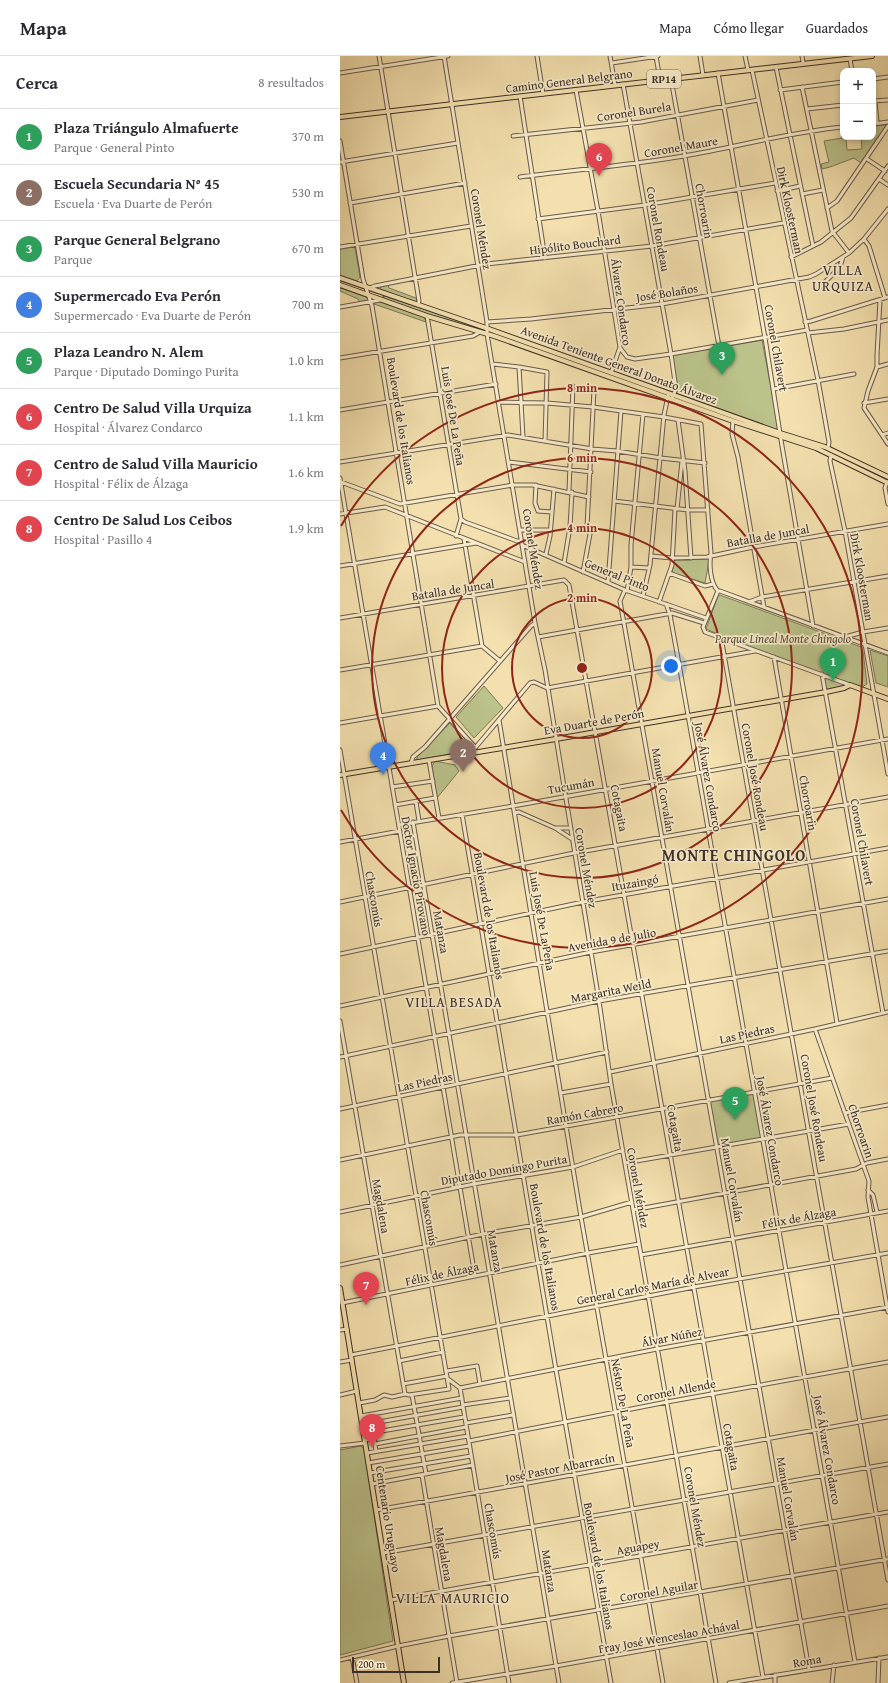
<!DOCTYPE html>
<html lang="es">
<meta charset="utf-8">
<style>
:root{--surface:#fff;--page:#f2f2f3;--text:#2b2b33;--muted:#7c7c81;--line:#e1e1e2;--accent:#db2777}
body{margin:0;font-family:"Gentium Book Plus",serif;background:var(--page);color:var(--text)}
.controls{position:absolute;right:12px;top:12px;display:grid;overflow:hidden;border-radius:8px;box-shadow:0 2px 6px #0003}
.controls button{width:36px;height:36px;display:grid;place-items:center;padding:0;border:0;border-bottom:1px solid var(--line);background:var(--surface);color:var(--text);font:20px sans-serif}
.scale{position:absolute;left:12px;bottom:10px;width:88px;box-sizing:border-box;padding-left:4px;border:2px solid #3d2e28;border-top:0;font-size:11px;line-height:14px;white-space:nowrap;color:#3d2e28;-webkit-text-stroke:3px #f7ebca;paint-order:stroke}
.you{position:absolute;left:331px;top:610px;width:14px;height:14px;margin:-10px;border:3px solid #fff;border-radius:50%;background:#1a73e8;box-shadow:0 0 0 6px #1a73e833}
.badge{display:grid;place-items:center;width:26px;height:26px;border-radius:50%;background:var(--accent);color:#fff;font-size:13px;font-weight:700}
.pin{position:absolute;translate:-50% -33px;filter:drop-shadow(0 1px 2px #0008)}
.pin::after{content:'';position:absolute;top:21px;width:14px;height:12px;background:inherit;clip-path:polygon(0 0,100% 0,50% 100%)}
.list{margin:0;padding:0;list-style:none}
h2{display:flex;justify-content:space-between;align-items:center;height:52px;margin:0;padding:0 16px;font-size:17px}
h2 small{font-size:13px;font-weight:400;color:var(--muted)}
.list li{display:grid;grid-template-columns:26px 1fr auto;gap:12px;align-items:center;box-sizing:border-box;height:56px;padding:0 16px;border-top:1px solid var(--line)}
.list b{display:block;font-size:15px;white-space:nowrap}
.list p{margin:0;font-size:13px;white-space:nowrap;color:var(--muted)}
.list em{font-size:13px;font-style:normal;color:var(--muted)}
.map{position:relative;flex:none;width:548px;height:1627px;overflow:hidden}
header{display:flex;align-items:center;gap:24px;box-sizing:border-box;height:56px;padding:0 20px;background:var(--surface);border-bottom:1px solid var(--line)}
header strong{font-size:19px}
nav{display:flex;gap:22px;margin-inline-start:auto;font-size:14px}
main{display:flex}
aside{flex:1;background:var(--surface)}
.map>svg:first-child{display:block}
.green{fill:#bbc28a;stroke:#7c7859}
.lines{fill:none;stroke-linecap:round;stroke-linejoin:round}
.minor-casing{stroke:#6a5a4a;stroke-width:5}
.major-casing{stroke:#3d2e28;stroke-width:6}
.minor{stroke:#f7ebca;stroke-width:3}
.major{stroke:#f3e0ae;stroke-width:4}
.ring{fill:none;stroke:#8f2418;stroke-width:2}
.labels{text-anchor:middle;stroke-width:3.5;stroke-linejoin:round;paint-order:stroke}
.shield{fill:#f7ebca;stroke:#756759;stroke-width:1}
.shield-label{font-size:11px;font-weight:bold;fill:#3d2e28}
.street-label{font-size:12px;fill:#3d2e28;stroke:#f7ebca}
.park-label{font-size:12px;font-style:italic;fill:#564c3c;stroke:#f7ebca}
.quarter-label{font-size:14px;letter-spacing:1px;fill:#3d2e28;stroke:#f7ebca}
.district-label{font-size:16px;font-weight:bold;letter-spacing:1px;fill:#3d2e28;stroke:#f7ebca}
.centre{fill:#8f2418;stroke:#f7ebca;stroke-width:2}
.ring-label{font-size:12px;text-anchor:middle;font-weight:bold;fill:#8f2418;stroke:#f7ebca;stroke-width:3.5;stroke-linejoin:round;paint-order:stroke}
</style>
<header>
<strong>Mapa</strong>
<nav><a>Mapa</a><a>Cómo llegar</a><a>Guardados</a></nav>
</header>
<main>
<aside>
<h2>Cerca<small>8 resultados</small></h2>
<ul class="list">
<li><span class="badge" style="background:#2e9e5b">1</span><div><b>Plaza Triángulo Almafuerte</b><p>Parque · General Pinto</p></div><em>370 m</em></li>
<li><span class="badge" style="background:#8d6e63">2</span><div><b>Escuela Secundaria N° 45</b><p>Escuela · Eva Duarte de Perón</p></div><em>530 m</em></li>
<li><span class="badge" style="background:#2e9e5b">3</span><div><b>Parque General Belgrano</b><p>Parque</p></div><em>670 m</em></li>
<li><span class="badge" style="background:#3f7fe0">4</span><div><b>Supermercado Eva Perón</b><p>Supermercado · Eva Duarte de Perón</p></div><em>700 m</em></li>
<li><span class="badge" style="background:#2e9e5b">5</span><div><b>Plaza Leandro N. Alem</b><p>Parque · Diputado Domingo Purita</p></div><em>1.0 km</em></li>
<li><span class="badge" style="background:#e0444e">6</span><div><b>Centro De Salud Villa Urquiza</b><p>Hospital · Álvarez Condarco</p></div><em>1.1 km</em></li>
<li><span class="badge" style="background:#e0444e">7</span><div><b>Centro de Salud Villa Mauricio</b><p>Hospital · Félix de Álzaga</p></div><em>1.6 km</em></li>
<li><span class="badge" style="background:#e0444e">8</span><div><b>Centro De Salud Los Ceibos</b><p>Hospital · Pasillo 4</p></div><em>1.9 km</em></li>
</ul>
</aside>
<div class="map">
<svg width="548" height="1627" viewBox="0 0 548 1627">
<rect width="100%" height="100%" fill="#f3e0ae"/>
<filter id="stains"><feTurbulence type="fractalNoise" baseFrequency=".005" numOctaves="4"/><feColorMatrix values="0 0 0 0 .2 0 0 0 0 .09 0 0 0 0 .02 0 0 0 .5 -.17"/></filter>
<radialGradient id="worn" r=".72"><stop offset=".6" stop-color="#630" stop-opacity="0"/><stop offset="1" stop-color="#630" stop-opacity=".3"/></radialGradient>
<!-- green -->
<path class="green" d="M546 69H547L521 107 514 102 490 111 482 113 481 108 489 106 484 85 502 82V73H503V81H506L507 94 522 93 521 81H533V70Z
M13 191 15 192 20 221 17 225 0 219V193Z
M48 229 49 232 76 242 77 244 75 246 40 233 41 230Z
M0 231 26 240 28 244 20 246 18 243 0 235Z
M45 240 142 273 88 258 43 242 42 241Z
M40 245 84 261 86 266 34 248 35 246Z
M422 284 439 375 337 339 333 299Z
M368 503 369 505 365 527 332 517 334 504Z
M380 539 521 591 523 595 527 628 522 631 434 601 366 573 378 540Z
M530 594 548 600V631L536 627Z
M482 618 510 629 486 636Z
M144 630 163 652 134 682 116 661Z
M110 667 132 694 77 704V701Z
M95 705 115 709 119 715 97 742 92 710Z
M415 1036 422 1082 377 1090 368 1044Z
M21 1390 24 1393 53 1585 0 1599V1394Z"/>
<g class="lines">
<defs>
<path id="minor" d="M39 0 79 245 78 249
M104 0 147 266V278L195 567 205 614 259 945 271 1028 376 1627
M197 0 203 38
M270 0 275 29
M316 0 320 24
M360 0 363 19
M405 0 408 14
M462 0 463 7
M510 3 512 15
M272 7 318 0
M436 11 473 190
M412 14 478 324 489 386 488 392
M0 17 108 0
M378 17 425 282 442 390 473 570
M331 23 379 290
M533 23 548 21
M283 28 331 298 336 333 331 344
M462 31 492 175 509 197
M236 34 258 155 280 291 271 317
M440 34 503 26
M180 40 205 202
M533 45 548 44
M535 45 537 67
M467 53 503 49
M533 68 548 66
M173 80 301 66 418 44
M0 85 23 223 32 250 98 650
M527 103 545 115
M0 106 118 87
M180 121C235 114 290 109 344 100 397 91 449 76 503 71
M539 123 548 129
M437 135 460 130
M462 138 483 134
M10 147 125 127
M487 152 497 145 548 70
M198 163 305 149 435 127
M524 183 529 190 545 242
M0 191 131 170
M451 201 481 186 511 162 548 110
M480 231 500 211 503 201
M30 232 35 230 146 208 312 190 443 167
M540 244 537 299V311L528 335 524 352 548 388
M0 251 40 244
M87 260 121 463 125 466 177 485H182
M147 266 191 263 322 248 469 221 476 218 509 197 524 183 548 153
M465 266 471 265 548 241
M468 277 504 273 548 264
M280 292 287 301 295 303 331 298 467 274
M0 302 133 280 140 276
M153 308 179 311 207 316 205 385
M179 311 183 381
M537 311 548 308
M434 333 514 318
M159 346 207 347 253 351 324 361 361 368 371 497C369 508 370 527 378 535
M524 347 548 343
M0 354 156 328
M338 364 345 415 351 502
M393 365 392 378 398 401 424 551
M542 379 548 377
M491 399 490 405 505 475 548 718
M0 406 168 379 252 393 277 395 321 402 365 407
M169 406 251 416
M0 422 135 1220
M1 426 60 448 173 429H193L249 441
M547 426 545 432 548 448
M196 429 195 447 198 455 212 456
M229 435 233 330
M274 445 348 454H368
M337 453 342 405
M0 458 45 451 185 506
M181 474H210
M116 480 121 463
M124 483 142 590
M182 489 285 534 366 562
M206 498 210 480 214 433
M311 500 332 502 367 501 413 491 548 468
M224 507 230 471 232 436
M0 510 136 487
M291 511 309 512
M243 516 250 478 247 471 254 334
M329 517 365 530 373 528
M268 526 281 355
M285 534 280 545 469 1613
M287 535 291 511V489L303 358
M378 535 363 571 365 576 510 629
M378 535H380L548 597
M303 540 310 509 324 359 328 340
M319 546 332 509 335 453
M409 546 422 541 548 520
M326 548 330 559 339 608 515 1606
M0 562 224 524 229 529 423 1621
M198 581 332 557 364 567
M505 581 523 576 548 572
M383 583 382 587 548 1524
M142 590 160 605
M434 601 497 967
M0 614 142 590
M482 618 543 957
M98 650 135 691
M159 664 241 1161 323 1627
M0 667 98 650
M0 694 109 1333 69 1339 65 1338 52 1341 44 1339 35 1344 19 1347
M130 698 190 627 194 626 207 632 415 595
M89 705 99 762
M71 707 73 701 85 691 191 570 195 567
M52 731 93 725
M76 746 79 765
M55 749 95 742
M175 757 179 756 215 772
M122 758 216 1314 271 1627
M73 766 219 1627
M59 769 173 750 548 683
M230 772H215L232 783
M0 786 60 775
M0 846 234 797 548 741
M0 898 243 846 548 792
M0 950 251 896 548 843
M0 965 65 1338
M475 973 529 1125 528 1141 548 1256
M0 1001 259 945 548 895
M270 1016 475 973 548 956
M221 1037 271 1028
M0 1053 267 996
M505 1057 548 1049
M0 1104 120 1079H177L492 1022
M285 1107 509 1068
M528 1134 533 1139 537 1156
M293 1154 516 1113 527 1107 548 1103
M0 1156 134 1128 233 1111 283 1094
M301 1199 548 1155
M0 1209 143 1178 241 1161 292 1146
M2 1247 248 1197 299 1188
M0 1274 7 1273
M11 1299 354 1231 548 1197
M59 1305 103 1296
M0 1306 12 1304
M107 1315 137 1310 140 1328
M108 1323 120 1332 169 1627
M63 1328 107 1320
M120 1332 317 1293 548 1251
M0 1339 17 1335
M72 1339 86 1418
M123 1349 170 1342
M21 1360 122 1342
M126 1367 173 1359
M22 1369 123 1351
M24 1378 124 1361
M25 1384 34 1383 36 1395
M129 1385 327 1346 548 1306
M35 1388 126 1371
M0 1390 25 1387
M27 1397 128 1380
M28 1407 129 1390
M30 1417 131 1400
M82 1419 117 1627
M32 1428 133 1409
M36 1454C207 1425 377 1391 548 1361
M43 1497 548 1408
M51 1544 548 1456
M12 1601 17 1627
M0 1604 58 1590 109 1580 548 1503
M435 1619V1627
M112 1627 216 1610 548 1550
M389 1627 548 1601
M492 1627 494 1609
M538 1627 539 1602"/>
<path id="major" d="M0 61 532 0
M0 222 146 272 440 377 485 391 548 421
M0 229 87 260 154 280 393 365 476 392 548 427
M0 719 216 683 486 636 504 632 510 629 548 643
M0 1232 64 1627"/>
</defs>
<!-- minor casing -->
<use href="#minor" class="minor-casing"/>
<!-- major casing -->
<use href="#major" class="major-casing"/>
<!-- minor -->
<use href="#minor" class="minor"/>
<!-- major -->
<use href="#major" class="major"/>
</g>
<!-- distance rings -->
<g class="ring">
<circle cx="242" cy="612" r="70"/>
<circle cx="242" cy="612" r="140"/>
<circle cx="242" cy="612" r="210"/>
<path d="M1 470A280 280 0 1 1 1 754"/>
</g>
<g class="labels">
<!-- shield labels -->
<rect class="shield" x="307" y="14" width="34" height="18" rx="3"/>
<g class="shield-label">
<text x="324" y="27">RP14</text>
</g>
<!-- street labels -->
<g class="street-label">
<text transform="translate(229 25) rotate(-7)" y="4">Camino General Belgrano</text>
<text transform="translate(294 56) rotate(-9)" y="4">Coronel Burela</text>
<text transform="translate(341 91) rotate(-10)" y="4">Coronel Maure</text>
<text transform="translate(450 154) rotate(78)" y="4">Dirk Kloosterman</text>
<text transform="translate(364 155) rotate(80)" y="4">Chorroarin</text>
<text transform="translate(141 173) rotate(81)" y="4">Coronel Méndez</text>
<text transform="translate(318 173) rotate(80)" y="4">Coronel Rondeau</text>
<text transform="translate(235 189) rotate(-7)" y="4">Hipólito Bouchard</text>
<text transform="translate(327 237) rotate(-9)" y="4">José Bolaños</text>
<text transform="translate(281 246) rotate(82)" y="4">Álvarez Condarco</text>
<text transform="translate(436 292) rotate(80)" y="4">Coronel Chilavert</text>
<text transform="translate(279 309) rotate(20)" y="4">Avenida Teniente General Donato Álvarez</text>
<text transform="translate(113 360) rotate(81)" y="4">Luis José De La Peña</text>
<text transform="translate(61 365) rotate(81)" y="4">Boulevard de los Italianos</text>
<text transform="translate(428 480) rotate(-10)" y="4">Batalla de Juncal</text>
<text transform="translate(193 493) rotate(81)" y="4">Coronel Méndez</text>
<text transform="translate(277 519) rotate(22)" y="4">General Pinto</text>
<text transform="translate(522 521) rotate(80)" y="4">Dirk Kloosterman</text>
<text transform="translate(113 534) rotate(-9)" y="4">Batalla de Juncal</text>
<text transform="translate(254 666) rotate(-10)" y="4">Eva Duarte de Perón</text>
<text transform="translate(368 721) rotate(80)" y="4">José Álvarez Condarco</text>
<text transform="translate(415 721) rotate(80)" y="4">Coronel José Rondeau</text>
<text transform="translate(231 730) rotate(-10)" y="4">Tucumán</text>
<text transform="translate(323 734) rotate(80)" y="4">Manuel Corvalán</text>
<text transform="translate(468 747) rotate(80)" y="4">Chorroarin</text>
<text transform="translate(279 752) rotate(79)" y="4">Cotagaita</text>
<text transform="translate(522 786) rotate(80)" y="4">Coronel Chilavert</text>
<text transform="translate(246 812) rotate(80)" y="4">Coronel Méndez</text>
<text transform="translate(76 820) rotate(80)" y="4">Doctor Ignacio Pirovano</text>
<text transform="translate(295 827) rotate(-10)" y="4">Ituzaingó</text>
<text transform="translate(34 843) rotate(80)" y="4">Chascomús</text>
<text transform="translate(149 860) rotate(80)" y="4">Boulevard de los Italianos</text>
<text transform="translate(202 865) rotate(80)" y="4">Luis José De La Peña</text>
<text transform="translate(101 876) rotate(80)" y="4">Matanza</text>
<text transform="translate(272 884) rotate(-10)" y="4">Avenida 9 de Julio</text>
<text transform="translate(271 935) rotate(-11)" y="4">Margarita Weild</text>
<text transform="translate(407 978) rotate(-12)" y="4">Las Piedras</text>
<text transform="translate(85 1026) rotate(-12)" y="4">Las Piedras</text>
<text transform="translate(474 1052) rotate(80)" y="4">Coronel José Rondeau</text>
<text transform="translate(245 1058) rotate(-10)" y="4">Ramón Cabrero</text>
<text transform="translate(335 1072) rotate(80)" y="4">Cotagaita</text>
<text transform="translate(430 1075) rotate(80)" y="4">José Álvarez Condarco</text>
<text transform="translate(521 1075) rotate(71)" y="4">Chorroarin</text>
<text transform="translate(164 1114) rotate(-10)" y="4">Diputado Domingo Purita</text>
<text transform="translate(392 1124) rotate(80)" y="4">Manuel Corvalán</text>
<text transform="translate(298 1132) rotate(80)" y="4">Coronel Méndez</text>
<text transform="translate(41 1150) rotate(80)" y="4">Magdalena</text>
<text transform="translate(89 1162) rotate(80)" y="4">Chascomús</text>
<text transform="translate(459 1162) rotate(-10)" y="4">Félix de Álzaga</text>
<text transform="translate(205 1191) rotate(80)" y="4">Boulevard de los Italianos</text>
<text transform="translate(155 1195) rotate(80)" y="4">Matanza</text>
<text transform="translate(102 1218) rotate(-12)" y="4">Félix de Álzaga</text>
<text transform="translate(313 1230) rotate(-11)" y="4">General Carlos María de Alvear</text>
<text transform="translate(332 1281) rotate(-11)" y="4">Álvar Núñez</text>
<text transform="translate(336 1335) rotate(-11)" y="4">Coronel Allende</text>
<text transform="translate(283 1347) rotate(80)" y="4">Néstor De La Peña</text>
<text transform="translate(391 1391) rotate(80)" y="4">Cotagaita</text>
<text transform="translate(487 1394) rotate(80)" y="4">José Álvarez Condarco</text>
<text transform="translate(220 1412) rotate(-11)" y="4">José Pastor Albarracín</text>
<text transform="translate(448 1443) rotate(80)" y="4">Manuel Corvalán</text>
<text transform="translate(355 1451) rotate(80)" y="4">Coronel Méndez</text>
<text transform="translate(48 1463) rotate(81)" y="4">Centenario Uruguayo</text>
<text transform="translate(153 1475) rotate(80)" y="4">Chascomús</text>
<text transform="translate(298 1491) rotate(-10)" y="4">Aguapey</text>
<text transform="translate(104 1498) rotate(80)" y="4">Magdalena</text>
<text transform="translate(259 1510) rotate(80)" y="4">Boulevard de los Italianos</text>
<text transform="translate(209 1515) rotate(81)" y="4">Matanza</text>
<text transform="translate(319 1535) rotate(-10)" y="4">Coronel Aguilar</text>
<text transform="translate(329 1581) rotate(-10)" y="4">Fray José Wenceslao Achával</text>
<text transform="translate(467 1605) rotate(-10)" y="4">Roma</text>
</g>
<!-- park labels -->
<g class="park-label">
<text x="443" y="587">Parque Lineal Monte Chingolo</text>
</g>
<!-- quarter labels -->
<g class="quarter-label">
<text x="503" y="219">VILLA<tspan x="503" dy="16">URQUIZA</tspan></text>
<text x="114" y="951">VILLA BESADA</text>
<text x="113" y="1547">VILLA MAURICIO</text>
</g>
<!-- district labels -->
<g class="district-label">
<text x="394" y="805">MONTE CHINGOLO</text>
</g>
</g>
<circle cx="242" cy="612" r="6" class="centre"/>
<g class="ring-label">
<text x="242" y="336">8 min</text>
<text x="242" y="406">6 min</text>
<text x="242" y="476">4 min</text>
<text x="242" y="546">2 min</text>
</g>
<rect width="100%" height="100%" filter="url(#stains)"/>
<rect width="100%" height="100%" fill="url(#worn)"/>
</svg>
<div class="controls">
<button>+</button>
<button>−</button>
</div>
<div class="scale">200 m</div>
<div class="you"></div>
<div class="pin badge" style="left:493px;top:625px;background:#2e9e5b">1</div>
<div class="pin badge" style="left:123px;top:716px;background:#8d6e63">2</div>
<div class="pin badge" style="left:382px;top:319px;background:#2e9e5b">3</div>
<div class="pin badge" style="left:43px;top:719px;background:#3f7fe0">4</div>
<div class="pin badge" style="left:395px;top:1064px;background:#2e9e5b">5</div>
<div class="pin badge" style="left:259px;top:120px;background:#e0444e">6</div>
<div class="pin badge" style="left:26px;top:1249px;background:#e0444e">7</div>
<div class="pin badge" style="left:32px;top:1391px;background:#e0444e">8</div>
</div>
</main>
